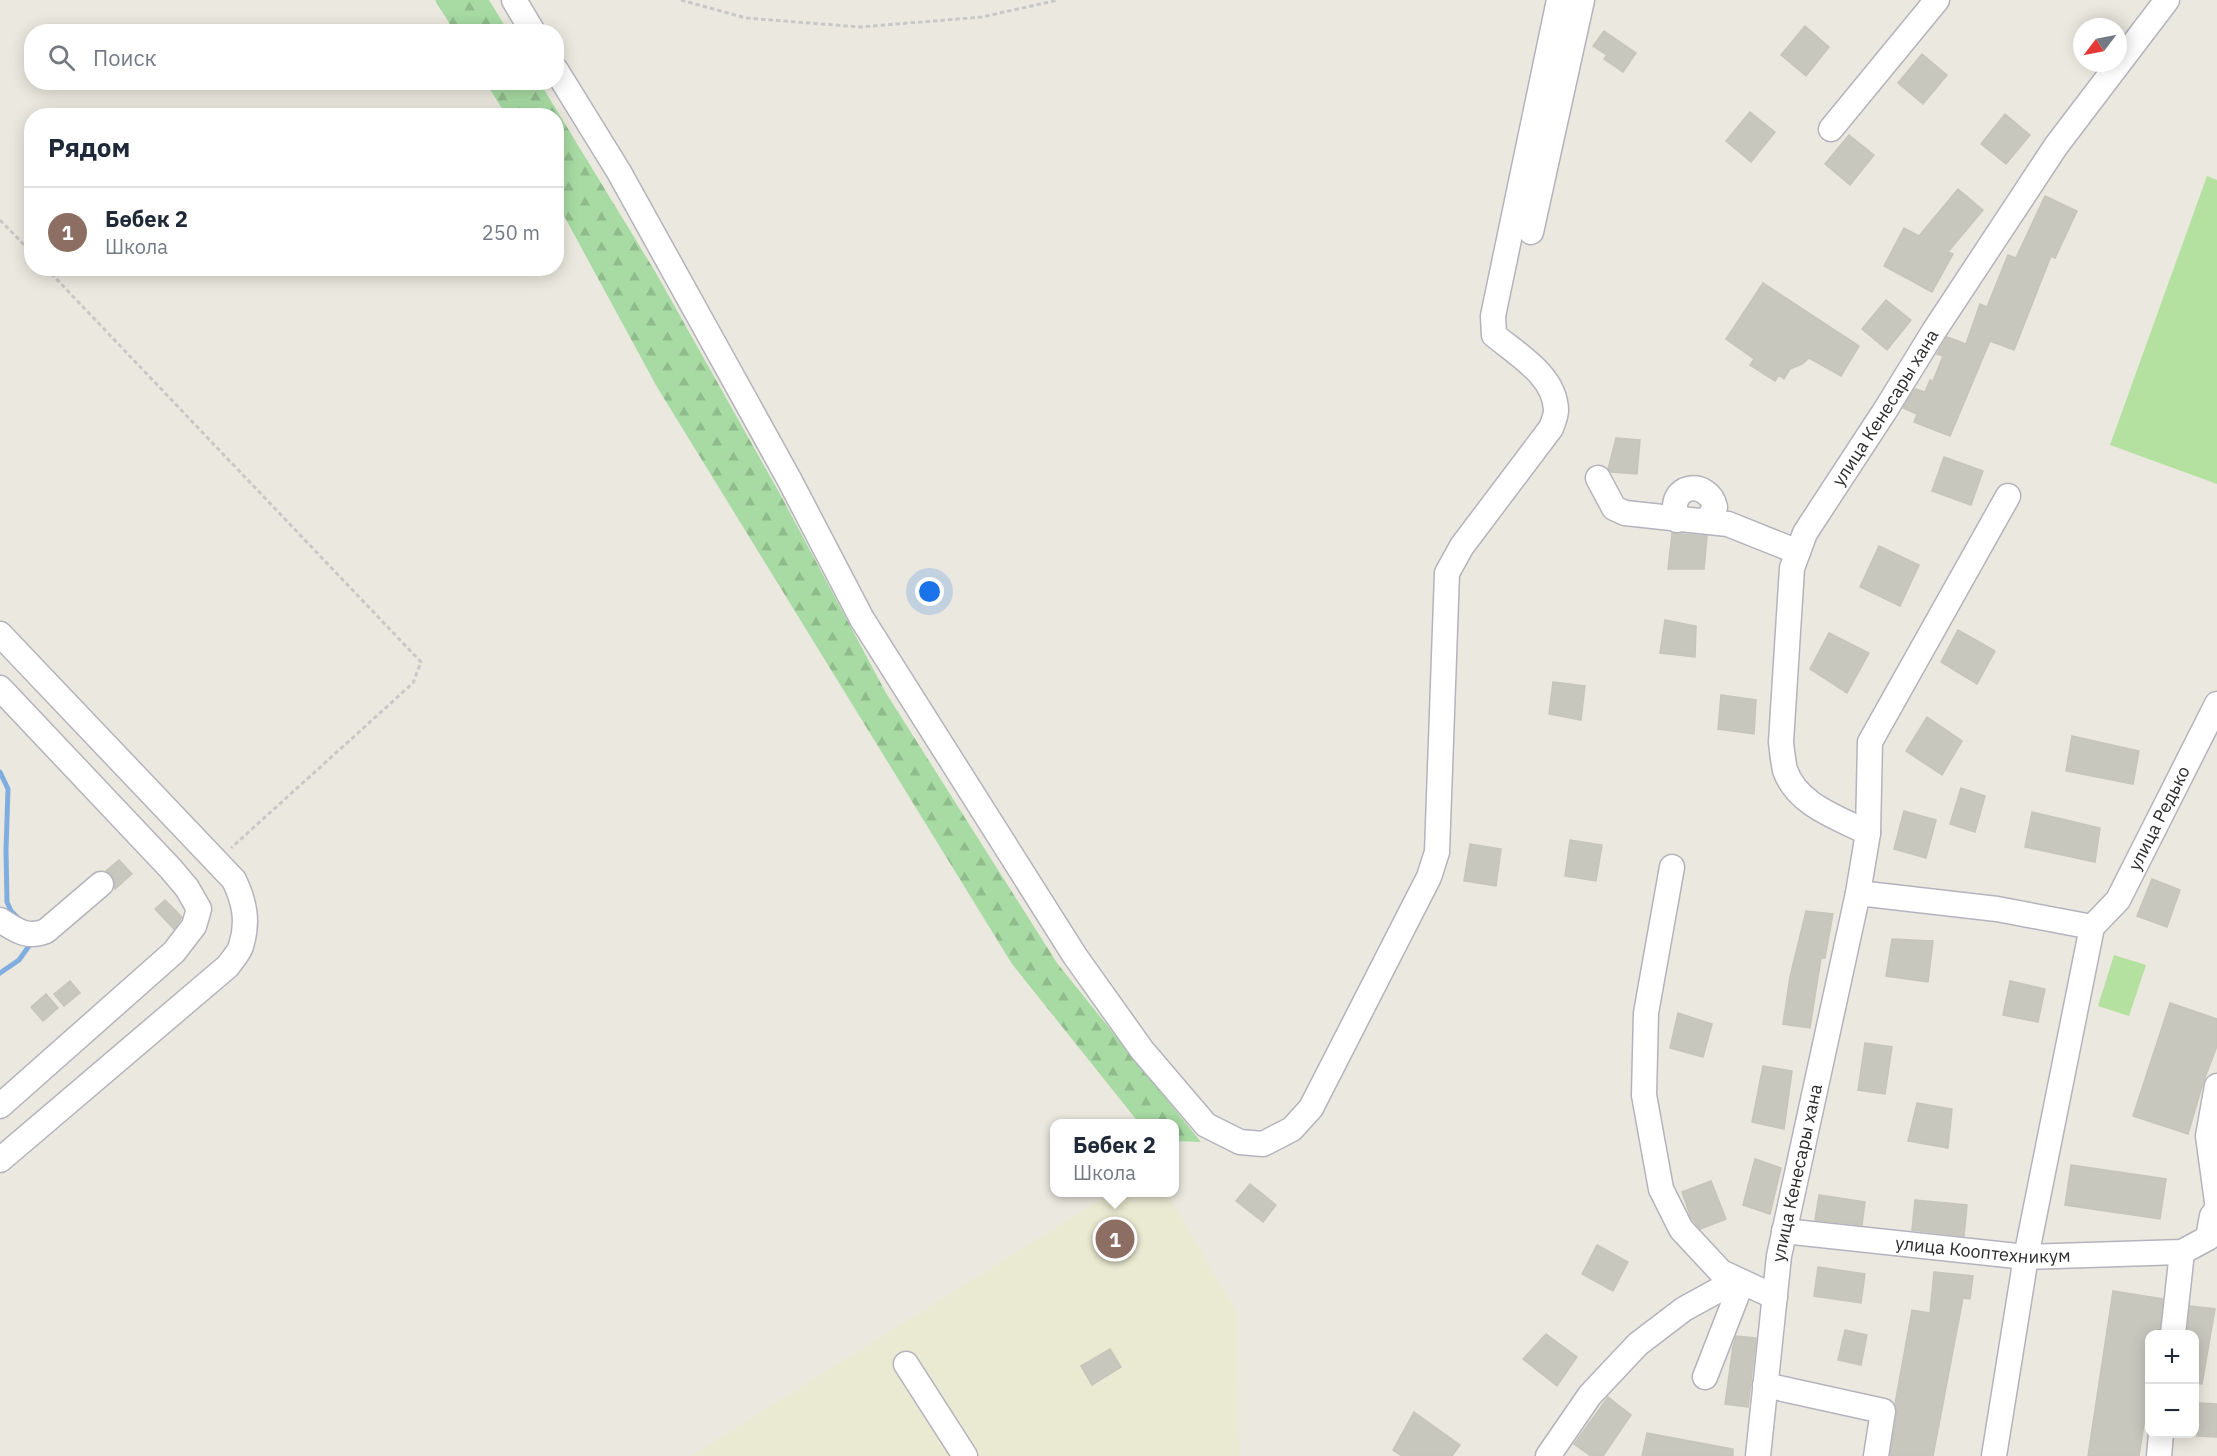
<!DOCTYPE html>
<html lang="ru">
<meta charset="utf-8">
<style>
:root{--surface:#fff;--page:#f6f6f7;--text:#1f2937;--muted:#747a83;--line:#e0e1e3;--accent:#0b8043}
body{margin:0;font-family:"IBM Plex Sans",sans-serif;background:var(--page);color:var(--text)}
.controls{position:absolute;right:18px;bottom:18px;display:grid;overflow:hidden;border-radius:12px;box-shadow:0 3px 15px #0003}
.controls button{width:54px;height:54px;display:grid;place-items:center;padding:0;border:0;border-bottom:2px solid var(--line);background:var(--surface);color:var(--text);font:30px sans-serif}
.compass{position:absolute;left:2073px;top:18px;width:54px;height:54px;border-radius:50%;background:var(--surface);box-shadow:0 3px 15px #0003;rotate:238deg}
.you{position:absolute;left:930px;top:592px;width:21px;height:21px;margin:-15px;border:4px solid #fff;border-radius:50%;background:#1a73e8;box-shadow:0 0 0 9px #1a73e833}
.badge{display:grid;place-items:center;width:39px;height:39px;border-radius:50%;background:var(--accent);color:#fff;font-size:20px;font-weight:700}
.pin{position:absolute;translate:-50% -50%;border:3px solid #fff;box-shadow:0 2px 6px #0006}
.popup{position:absolute;left:1050px;top:1119px;width:129px;height:78px;box-sizing:border-box;display:grid;place-content:center;border-radius:12px;background:var(--surface);filter:drop-shadow(0 2px 4px #0005);font-size:20px;white-space:nowrap;color:var(--muted)}
.popup b{font-size:22px;color:var(--text)}
.popup::after{content:'';position:absolute;left:50%;top:100%;margin-left:-12px;border:12px solid transparent;border-top-color:var(--surface)}
.list{margin:0;padding:0;list-style:none}
h2{display:flex;justify-content:space-between;align-items:center;height:78px;margin:0;padding:0 24px;font-size:26px}
h2 small{font-size:20px;font-weight:400;color:var(--muted)}
.list li{display:grid;grid-template-columns:39px 1fr auto;gap:18px;align-items:center;box-sizing:border-box;height:90px;padding:0 24px;border-top:2px solid var(--line)}
.list b{display:block;font-size:22px;white-space:nowrap}
.list p{margin:0;font-size:20px;white-space:nowrap;color:var(--muted)}
.list em{font-size:20px;font-style:normal;color:var(--muted)}
.icon{flex:none;width:33px;height:33px;fill:none;stroke:currentColor;stroke-width:2;stroke-linecap:round;stroke-linejoin:round}
.map{position:relative;flex:none;width:2217px;height:1456px;overflow:hidden}
.search{position:absolute;background:var(--surface);box-shadow:0 3px 15px #0003;left:24px;top:24px;width:540px;height:66px;display:flex;align-items:center;gap:15px;box-sizing:border-box;padding:0 21px;border-radius:24px;color:var(--muted);font-size:22px}
.panel{position:absolute;background:var(--surface);box-shadow:0 3px 15px #0003;left:24px;top:108px;width:540px;height:168px;border-radius:24px}
.map>svg:first-child{display:block}
.education{fill:#eae9d1}
.forest{fill:url(#forest-firs)}
.pitch{fill:#b4e1a0}
.lines{fill:none;stroke-linecap:round;stroke-linejoin:round}
.stream{stroke:#80ade0;stroke-width:5}
.building{fill:#c7c7be;stroke:#c6c5b9;stroke-width:1.5}
.minor-casing{stroke:#b4b3bd;stroke-width:27}
.path{stroke:#c8c8c8;stroke-width:3;stroke-dasharray:4.5 3;stroke-linecap:butt}
.minor{stroke:#fff;stroke-width:24}
.labels{text-anchor:middle;stroke-width:5;stroke-linejoin:round;paint-order:stroke}
.street-label{font-size:18px;fill:#2b2b2b;stroke:#fff}
</style>
<div class="map">
<svg width="2217" height="1456" viewBox="0 0 2217 1456">
<defs>
<pattern id="forest-firs" width="22" height="20" patternUnits="userSpaceOnUse" patternTransform="scale(1.5)"><rect width="22" height="20" fill="#a7dba3"/><path d="M5 1l3.5 6h-7zM16 11l3.5 6h-7z" fill="#90bc8c"/></pattern>
</defs>
<rect width="100%" height="100%" fill="#ebe9df"/>
<!-- education -->
<path class="education" d="M1111 1193H1167L1237 1312 1240 1456H691Z"/>
<!-- forest -->
<path class="forest" d="M435 0H489L508 31H454Z
M486 83H540L656 273 780 494 886 693 1057 963 1201 1142 1175 1141V1124L1139 1123 1012 964 657 387 557 203 556 116 506 115Z"/>
<!-- pitch -->
<path class="pitch" d="M2207 176 2217 180V484L2110 445Z
M2114 955 2146 965 2129 1016 2098 1006Z"/>
<g class="lines">
<!-- stream -->
<path class="stream" d="M0 772 8 789 6 850 7 902 11 911 20 920
M0 973 19 960 29 946"/>
</g>
<!-- building -->
<path class="building" d="M1805 26 1829 47 1806 76 1781 55Z
M1604 31 1636 53 1623 72 1604 59 1607 55 1593 46Z
M1922 54 1947 75 1923 104 1898 83Z
M1750 112 1775 132 1751 162 1726 141Z
M2005 114 2030 135 2006 164 1981 144Z
M1849 135 1874 155 1850 185 1825 164Z
M1958 189 1983 210 1948 252 1953 254 1932 292 1884 266 1904 228 1919 236Z
M2045 196 2077 211 2055 258 2051 256 2014 350 1990 341 1950 436 1914 422 1917 414 1903 408 1915 389 1925 392 1930 380 1933 381 1943 356 1937 354 1947 337 1966 344 1980 304 1987 307 2008 255 2016 258Z
M1763 283 1859 346 1841 376 1809 358 1802 364 1790 369 1784 379 1779 375 1775 381 1750 365 1754 359 1726 339Z
M1886 300 1911 320 1887 350 1862 329Z
M1616 438 1640 440 1637 474 1611 472 1608 469Z
M1944 457 1983 471 1971 505 1932 491Z
M1672 533 1707 536 1704 569H1668Z
M1879 546 1919 565 1900 606 1860 587Z
M1665 620 1696 626 1695 657 1660 653Z
M1958 630 1995 651 1977 684 1941 662Z
M1829 633 1869 653 1847 693 1810 669Z
M1553 682 1585 686 1581 720 1549 714Z
M1721 695 1756 700 1754 734 1718 729Z
M1927 717 1962 741 1942 775 1906 751Z
M2072 736 2139 751 2133 784 2066 771Z
M1961 788 1985 796 1975 832 1950 824Z
M1904 811 1936 820 1926 858 1894 849Z
M2032 812 2100 828 2095 862 2025 847Z
M1570 840 1602 845 1596 881 1565 876Z
M1470 844 1501 849 1496 886 1464 881Z
M119 860 132 874 115 889 112 875 106 871Z
M2152 879 2180 890 2167 927 2137 916Z
M165 900 182 917 174 929 155 909Z
M1806 911 1833 914 1825 958H1821L1810 1028 1783 1024 1790 977Z
M1892 939 1933 941 1928 982 1886 976Z
M70 981 80 993 64 1006 54 994Z
M2010 981 2045 989 2038 1022 2003 1015Z
M46 994 58 1008 43 1021 31 1007Z
M2170 1003 2217 1019V1046L2203 1083 2188 1134 2133 1116Z
M1678 1013 1712 1024 1703 1057 1670 1048Z
M1865 1043 1892 1047 1885 1094 1858 1090Z
M1763 1066 1792 1071 1784 1129 1752 1122Z
M1917 1103 1952 1109 1948 1148 1908 1141Z
M1755 1159 1781 1168 1770 1214 1743 1205Z
M2071 1165 2166 1179 2160 1219 2065 1205Z
M1711 1181 1726 1219 1700 1229 1691 1218 1682 1192Z
M1250 1184 1276 1205 1263 1222 1236 1201Z
M1819 1195 1865 1202 1862 1225 1815 1220Z
M1915 1200 1967 1205 1964 1236 1912 1230Z
M1597 1245 1628 1262 1613 1291 1582 1274Z
M1818 1267 1865 1274 1861 1303 1814 1296Z
M1934 1272 1973 1276 1970 1299 1963 1298 1933 1456H1890L1897 1413 1895 1404 1912 1310 1930 1313Z
M2113 1291 2163 1299 2159 1335H2150V1386L2139 1456H2088Z
M2190 1306 2215 1309 2202 1384 2194 1383V1335H2187Z
M1845 1330 1867 1335 1861 1365 1838 1360Z
M1546 1334 1577 1357 1557 1386 1523 1359Z
M1736 1336 1756 1338 1748 1407 1725 1404 1733 1346Z
M1110 1349 1121 1367 1092 1385 1081 1366Z
M1608 1397 1631 1415 1603 1456H1591L1574 1444Z
M2199 1403 2217 1404V1437L2197 1436Z
M1414 1412 1460 1445 1452 1456H1402L1393 1450Z
M1647 1433 1733 1449V1456H1642Z"/>
<g class="lines">
<defs>
<g id="minor">
<path d="M514 0 533 32"/>
<path d="M556 70 619 172 789 479 862 619 1075 956 1142 1050 1206 1125 1240 1142 1263 1144 1292 1129 1311 1108 1429 877 1437 852 1447 573 1462 546 1551 428C1553 423 1556 416 1556 410 1555 376 1518 355 1494 335L1493 316 1559 0"/>
<path d="M1831 129 1937 0"/>
<path d="M1531 232 1582 0"/>
<path d="M1598 478 1614 508 1625 513 1728 524 1798 552"/>
<path d="M1677 520C1665 482 1709 479 1715 507L1707 521"/>
<path d="M0 634 234 880C244 901 249 921 241 946 239 953 232 960 228 966L0 1160"/>
<path d="M0 688 171 869 187 888 199 909 194 926 174 952 0 1106"/>
<path id="s1" d="M1868 833C1837 817 1797 805 1785 770 1783 761 1782 751 1781 742L1792 568 1805 533 1886 409 1934 331 2056 146 2167 0"/>
<path d="M1672 867 1646 1013 1644 1095 1661 1189 1681 1229 1721 1272 1775 1297"/>
<path d="M1858 893 1997 909 2092 927"/>
<path d="M0 920C16 930 27 939 46 931L101 884"/>
<path id="s2" d="M2092 927 2118 900 2217 704"/>
<path d="M2217 1086 2208 1136 2217 1202"/>
<path id="s3" d="M1784 1231 2026 1257 2182 1252 2208 1238 2212 1216 2217 1209"/>
<path d="M2173 1334 2182 1252"/>
<path d="M906 1364 965 1456"/>
<path d="M1705 1377 1742 1282"/>
<path d="M1765 1385 1883 1411 1876 1456"/>
<path d="M1548 1456 1590 1395 1638 1344 1684 1309 1737 1280"/>
<path id="s4" d="M1758 1456 1779 1256 1858 893 1868 833 1870 742 2008 496"/>
<path d="M1994 1456 2026 1257 2092 927"/>
<path d="M2159 1456 2161 1434"/>
</g>
</defs>
<!-- minor casing -->
<use href="#minor" class="minor-casing"/>
<!-- path -->
<path class="path" d="M681 0 746 18 860 27 982 17 1058 0
M0 220 32 253
M46 268 421 662 413 683 231 848"/>
<!-- minor -->
<use href="#minor" class="minor"/>
</g>
<g class="labels">
<!-- street labels -->
<g class="street-label">
<text dy="6" stroke="none"><textPath href="#s1" startOffset="496">улица Кенесары хана</textPath></text>
<text dy="6" stroke="none"><textPath href="#s2" startOffset="129">улица Редько</textPath></text>
<text dy="6" stroke="none"><textPath href="#s4" startOffset="286">улица Кенесары хана</textPath></text>
<text dy="6" stroke="none"><textPath href="#s3" startOffset="200">улица Кооптехникум</textPath></text>
</g>
</g>
</svg>
<div class="controls">
<button>+</button>
<button>−</button>
</div>
<svg class="compass" viewBox="-18 -18 36 36"><path d="M0-13l5 13h-10z" fill="#e53935"/><path d="M0 13l5-13h-10z" fill="#747a83"/></svg>
<div class="you"></div>
<div class="pin badge" style="left:1115px;top:1239px;background:#8d6e63">1</div>
<div class="popup"><b>Бөбек 2</b>Школа</div>
<div class="search"><svg class="icon" aria-label="search" viewBox="0 0 24 24"><circle cx="10" cy="10" r="6"/><path d="M15 15l6 6"/></svg>Поиск</div>
<section class="panel">
<h2>Рядом<small></small></h2>
<ul class="list">
<li><span class="badge" style="background:#8d6e63">1</span><div><b>Бөбек 2</b><p>Школа</p></div><em>250 m</em></li>
</ul>
</section>
</div>
